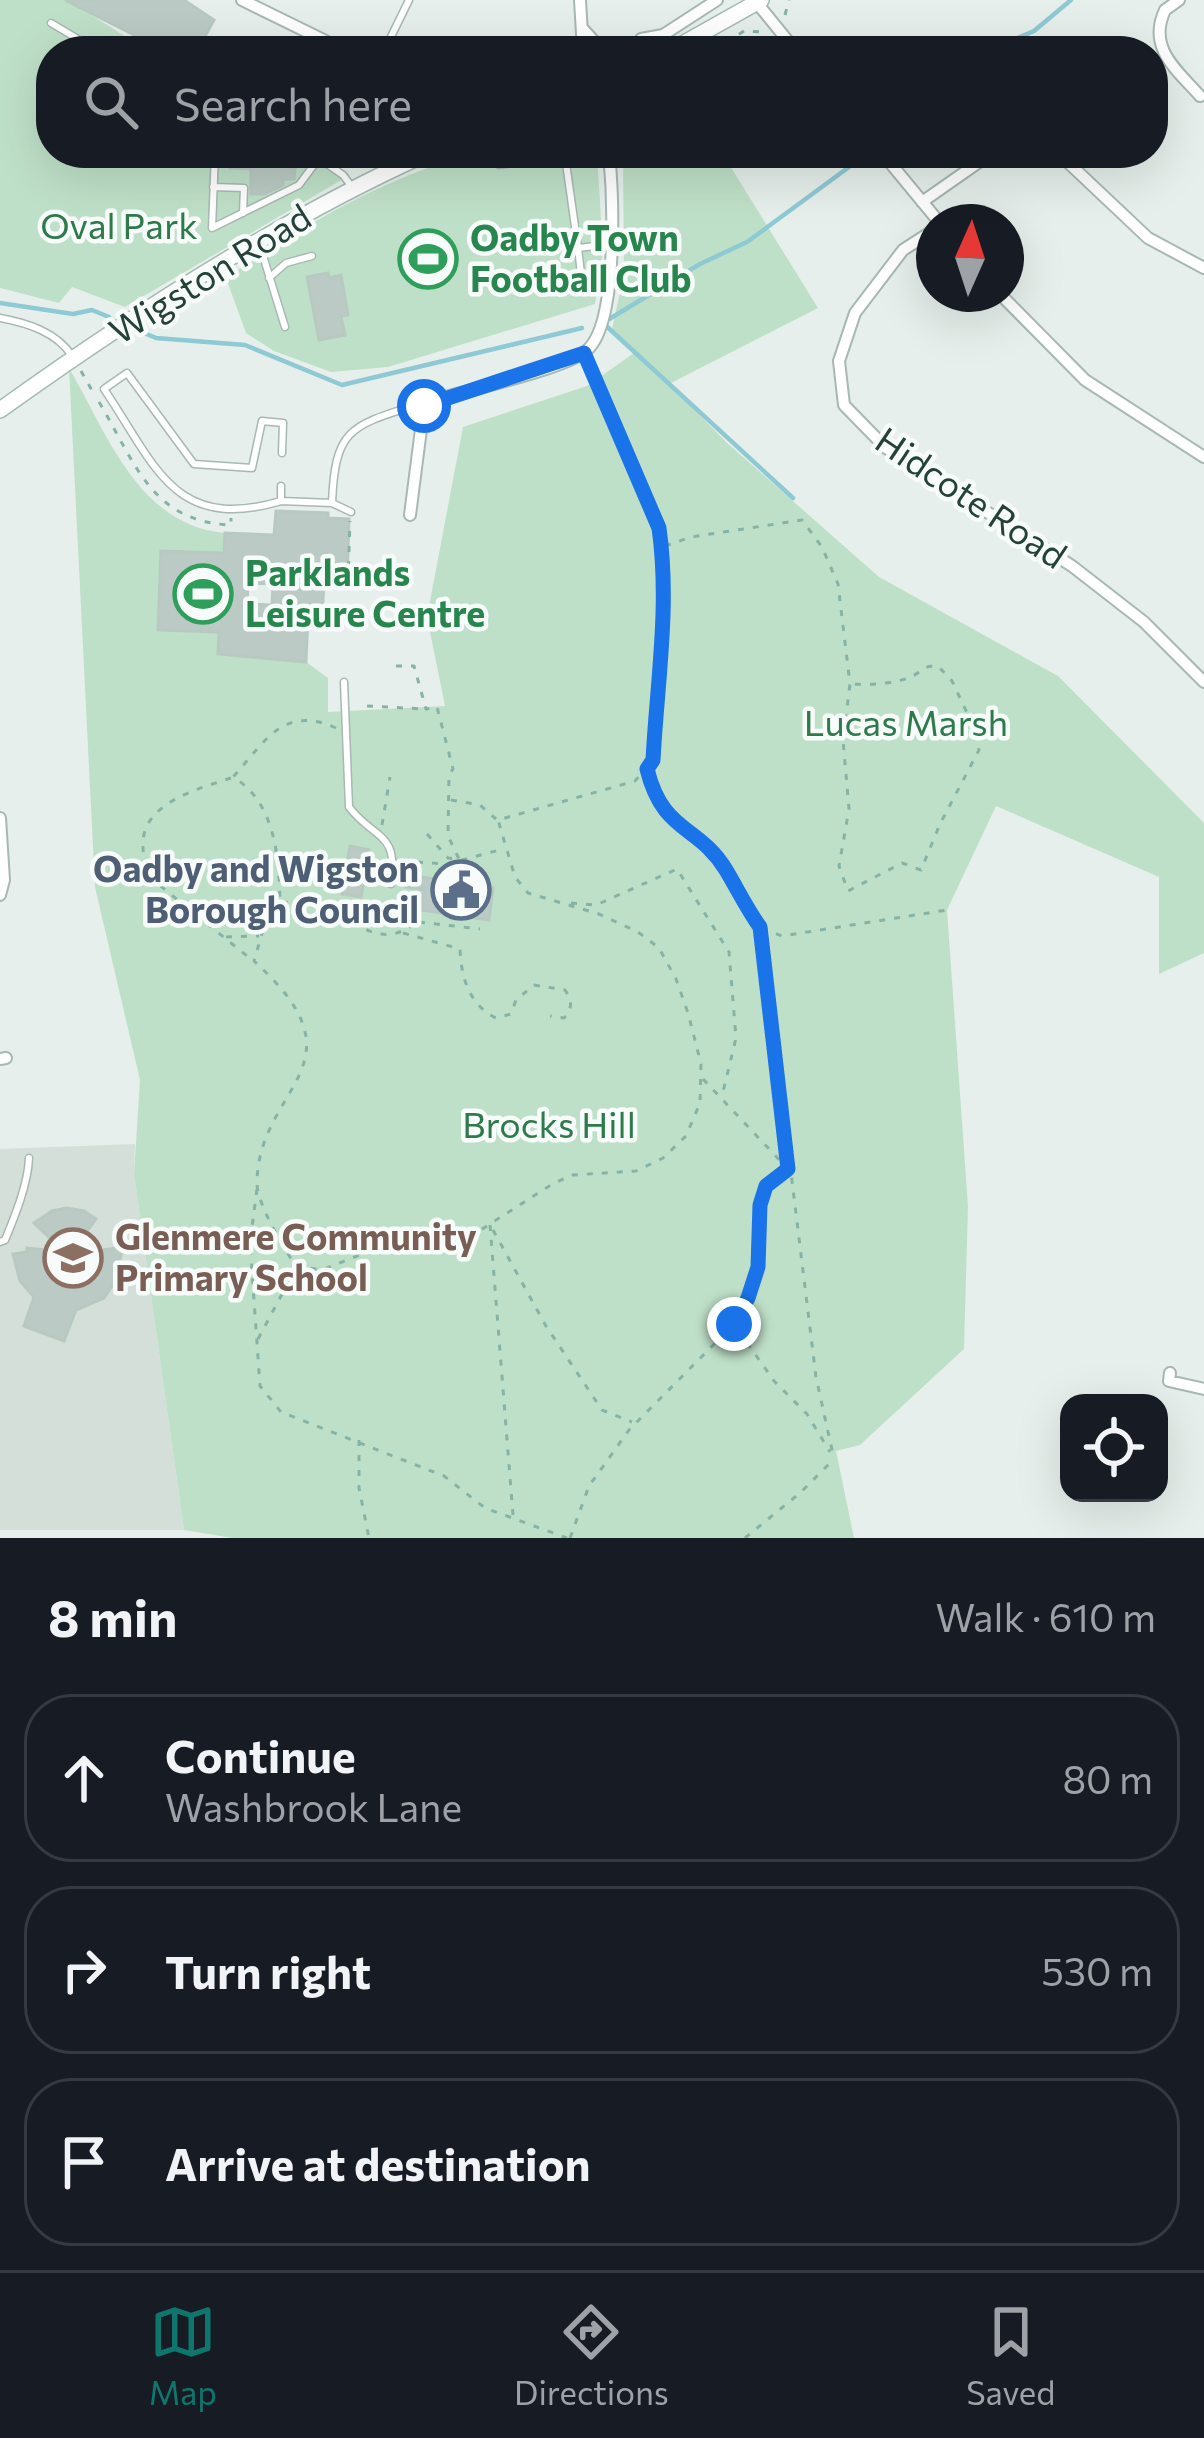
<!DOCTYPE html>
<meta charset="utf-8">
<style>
:root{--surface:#171b24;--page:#20242c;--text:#f1f3f6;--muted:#9ea1a6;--line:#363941;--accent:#0f766e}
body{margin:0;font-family:Commissioner,sans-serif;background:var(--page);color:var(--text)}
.controls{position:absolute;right:36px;bottom:36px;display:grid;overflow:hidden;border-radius:24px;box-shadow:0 12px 48px #0002}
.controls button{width:108px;height:108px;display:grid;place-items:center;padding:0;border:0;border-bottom:3px solid var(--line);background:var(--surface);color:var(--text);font:60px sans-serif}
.compass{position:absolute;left:916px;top:204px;width:108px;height:108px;border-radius:50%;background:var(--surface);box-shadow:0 12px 48px #0002;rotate:3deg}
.stop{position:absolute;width:36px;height:36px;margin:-27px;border:9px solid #1a73e8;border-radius:50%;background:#fff}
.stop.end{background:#1a73e8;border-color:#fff;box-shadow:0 3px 12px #0008}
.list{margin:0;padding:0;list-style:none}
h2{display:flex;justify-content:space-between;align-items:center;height:156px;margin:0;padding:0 48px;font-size:51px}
h2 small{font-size:39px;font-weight:400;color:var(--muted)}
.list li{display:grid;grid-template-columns:78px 1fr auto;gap:36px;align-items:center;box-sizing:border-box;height:168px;margin:0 24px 24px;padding:0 24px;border:3px solid var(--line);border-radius:48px}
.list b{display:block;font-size:45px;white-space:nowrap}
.list p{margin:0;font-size:39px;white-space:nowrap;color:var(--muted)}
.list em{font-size:39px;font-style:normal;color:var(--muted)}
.icon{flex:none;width:66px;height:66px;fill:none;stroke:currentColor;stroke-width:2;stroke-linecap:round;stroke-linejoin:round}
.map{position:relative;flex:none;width:1204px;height:1538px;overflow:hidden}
.search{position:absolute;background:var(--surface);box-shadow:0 12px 48px #0002;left:36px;right:36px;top:36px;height:132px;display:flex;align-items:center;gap:30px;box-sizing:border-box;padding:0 42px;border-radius:48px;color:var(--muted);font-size:45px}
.sheet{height:732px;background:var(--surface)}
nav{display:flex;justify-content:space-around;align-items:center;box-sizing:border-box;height:168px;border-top:3px solid var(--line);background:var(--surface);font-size:33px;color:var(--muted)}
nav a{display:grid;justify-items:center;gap:6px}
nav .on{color:var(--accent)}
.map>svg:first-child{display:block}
.built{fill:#d4dfda}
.green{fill:#bfe0c8}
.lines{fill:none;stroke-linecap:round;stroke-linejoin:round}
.stream{stroke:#8ec9d4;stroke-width:4.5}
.building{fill:#bbcac4;stroke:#b8c9c2;stroke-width:3;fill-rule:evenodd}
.service-casing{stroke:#a8b8b2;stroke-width:9}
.minor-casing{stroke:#a8b8b2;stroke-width:14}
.secondary-casing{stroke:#a4bbb3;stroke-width:18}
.path{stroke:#86b3a5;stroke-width:3;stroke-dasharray:6 9;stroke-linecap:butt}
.service{stroke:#fff;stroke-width:6}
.minor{stroke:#fff;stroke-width:10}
.secondary{stroke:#fff;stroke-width:15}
.route{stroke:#1a73e8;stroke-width:15}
.labels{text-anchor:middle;stroke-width:9;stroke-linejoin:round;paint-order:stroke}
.park-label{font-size:36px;fill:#2d7a4b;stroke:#f7fbf9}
.leisure-label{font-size:36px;font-weight:bold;fill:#27864d;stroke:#f7fbf9;text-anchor:start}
.street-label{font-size:36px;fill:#24423a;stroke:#f7fbf9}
.service-label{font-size:36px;font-weight:bold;fill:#4e5e75;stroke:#f7fbf9;text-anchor:end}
.education-label{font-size:36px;font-weight:bold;fill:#785e54;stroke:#f7fbf9;text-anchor:start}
</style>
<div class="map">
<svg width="1204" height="1538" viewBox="0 0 1204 1538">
<rect width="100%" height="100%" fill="#e6efeb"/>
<!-- built -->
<path class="built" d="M135 1144 134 1174 184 1530H0V1149Z"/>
<!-- green -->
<path class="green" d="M0 0H68L148 51H51V153H316L350 175 125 307 72 287 59 303 0 288Z
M476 153H597L603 252 595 304 388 367 331 372 274 351 246 333 226 278C300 227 388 175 476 153Z
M623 153H722L818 308 669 384 726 442 879 577 1058 676 1204 823V953L1159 974V877L996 806 947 910 968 1206 964 1349 860 1445 836 1451 854 1538H233L184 1530 134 1174 140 1080 95 887 69 368C108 435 138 525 225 533L224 553 158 630 219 632V654L306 662 328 678V712L445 706 427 617 463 427 587 386 634 353 612 329 624 274Z"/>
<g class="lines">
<!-- stream -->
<path class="stream" d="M1003 51 1008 42 1034 31 1071 0
M0 303 73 314 92 310 109 317
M606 321 700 264 747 242 868 153
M603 323 793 498
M137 330 156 338 245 345 342 385 582 328"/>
</g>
<!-- building -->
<path class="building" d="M65 0H184L214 20 197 51H142L143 48 131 42 134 35Z
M231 153H288L287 169H295L294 179H283V185L264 194H251V169L230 168Z
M328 273 329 278 341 275 348 315 341 316 345 335 319 340 307 277Z
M276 511 328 513V518L349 519 347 583 324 582 322 615 308 614 306 662 218 654 219 632 158 630 161 551 224 553 225 533 274 535ZM248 583 273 584 272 605 247 604Z
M350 846 369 850 361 897 342 894Z
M408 875 493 888 489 920 421 910 424 890 406 887Z
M66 1208 84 1211 96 1219 80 1241 88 1252 123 1247 114 1283 104 1298 76 1310 64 1341 24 1326 34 1297 20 1281 13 1254 27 1252V1248L64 1252 34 1223 52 1211Z"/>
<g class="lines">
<defs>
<path id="service" d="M51 23 98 51
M384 51 409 0
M215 153 212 228 299 185 319 158
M311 153 343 175 352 187
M499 165 565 156 578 248 612 244
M213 187 244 188 243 213
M260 246 285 327
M578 248 583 291
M269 278 286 263 312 256
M0 318C27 323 57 332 72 356
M281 486V501L332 503 351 512
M281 501C173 533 155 464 104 389L127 373 194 464 252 468 262 421 283 423 282 453
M332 503C335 429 350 426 416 405L424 406
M344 682 349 807C374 840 399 831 391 884
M0 1242 5 1240C15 1216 28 1184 29 1158"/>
<path id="minor" d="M242 0 346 51
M580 0 583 51
M1179 0 1165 10C1147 48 1177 70 1200 96
M757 3 796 51
M583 29 603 51
M641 39 663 35 717 0
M882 153 939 222
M1058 153 1148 238 1204 268
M348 155 353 153
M922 202 992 153
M934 230 903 250 855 313 839 361 844 405 886 448 1072 566 1144 622 1204 682
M1000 294 1085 380 1204 457
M410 515 424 406 428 402C463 391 562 370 586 351 619 325 613 193 609 153
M0 818 4 880 0 895
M0 1059 6 1058
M1170 1373 1169 1381 1204 1389"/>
<path id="secondary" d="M670 51 761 0
M0 410C131 316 281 219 428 153"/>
</defs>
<!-- service casing -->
<use href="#service" class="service-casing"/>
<!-- minor casing -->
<use href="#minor" class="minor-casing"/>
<!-- secondary casing -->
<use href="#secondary" class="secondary-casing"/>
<!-- path -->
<path class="path" d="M785 15 789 0
M104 44 108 37 142 50
M714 51 744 31 763 32
M81 371 94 394
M99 402C135 462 151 522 231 525V518
M665 546 691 537 802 520 822 547 838 584 850 684 843 740 849 809 839 866 848 891 902 863 921 870 940 824 979 750 977 734 952 681 938 666C923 665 923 671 911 677 894 684 869 685 850 684
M348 582 350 521
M396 666H414L426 709 437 707 453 769 449 775 448 836 459 859 454 882
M367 706 424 709
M336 728C283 704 265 742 233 777 275 802 279 856 280 902L267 916 254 961C370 1066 258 1085 257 1183 257 1204 284 1249 296 1266L322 1270 385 1245 418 1239 465 1240 554 1183 573 1175 636 1171 663 1158 686 1136 700 1103 701 1064 688 1013 676 979 659 948 638 932 599 914 528 893 515 877 498 820 635 781 653 760 662 650 664 558 659 528 589 366
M647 771 655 801 725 868 740 899 761 927 816 1377 834 1459
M231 778C181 794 118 812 153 880L252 960
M451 800 480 805 496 819
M382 825 390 777
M427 834 448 858 457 859
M402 861 447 864 503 849
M282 902C294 903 309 903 320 907 358 918 377 953 417 922L400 891
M571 903 596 905 677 869 729 952 736 1038 722 1096
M419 922 480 929
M762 928 782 936 947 910
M403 933 460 949C461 977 469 1005 496 1018L511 1014 516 1000 534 985 565 990C572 1000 573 1009 564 1018L550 1016
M226 937 259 936
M703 1079 787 1168
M788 1169 766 1186 760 1205 759 1267 748 1299 734 1324 774 1381 807 1414 830 1452
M257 1189 250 1243 260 1386 281 1412 444 1476 485 1508 567 1538
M490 1225 513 1515
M493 1230 546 1326 602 1410 632 1422
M258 1339 296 1268
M359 1440V1488L369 1538
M570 1538 589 1486 629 1430 734 1324
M745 1538 800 1493 833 1460"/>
<!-- service -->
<use href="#service" class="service"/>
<!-- minor -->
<use href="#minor" class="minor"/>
<!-- secondary -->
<use href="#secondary" class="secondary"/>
</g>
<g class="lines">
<!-- route -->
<path class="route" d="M424 406 584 353 659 528C670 605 657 683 653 760L647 769C663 834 698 824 726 870 738 890 747 909 760 927L788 1169 766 1186 760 1205 758 1267 748 1298 734 1324"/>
</g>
<!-- icons -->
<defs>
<symbol id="stadium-ring" viewBox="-11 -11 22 22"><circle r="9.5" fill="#f7fbf9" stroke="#2e9e5b" stroke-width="1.5"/><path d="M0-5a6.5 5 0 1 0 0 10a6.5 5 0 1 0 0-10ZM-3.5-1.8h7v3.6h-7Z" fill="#2e9e5b"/></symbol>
<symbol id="civic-ring" viewBox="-11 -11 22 22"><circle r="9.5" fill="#f7fbf9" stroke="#5c6f8a" stroke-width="1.5"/><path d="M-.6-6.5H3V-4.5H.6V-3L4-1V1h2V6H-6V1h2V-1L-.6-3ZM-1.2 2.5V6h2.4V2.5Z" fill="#5c6f8a"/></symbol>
<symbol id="school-ring" viewBox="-11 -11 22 22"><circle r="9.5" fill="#f7fbf9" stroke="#8d6e63" stroke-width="1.5"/><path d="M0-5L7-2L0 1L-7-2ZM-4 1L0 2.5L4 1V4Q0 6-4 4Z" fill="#8d6e63"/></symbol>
</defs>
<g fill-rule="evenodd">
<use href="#stadium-ring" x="395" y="226" width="66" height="66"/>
<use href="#stadium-ring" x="170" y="561" width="66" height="66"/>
<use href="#civic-ring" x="428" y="857" width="66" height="66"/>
<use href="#school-ring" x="40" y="1225" width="66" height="66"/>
</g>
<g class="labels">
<!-- park labels -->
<g class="park-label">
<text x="119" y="239">Oval Park</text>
<text x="906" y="736">Lucas Marsh</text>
<text x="549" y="1138">Brocks Hill</text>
</g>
<!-- leisure labels -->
<g class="leisure-label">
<text x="470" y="251">Oadby Town<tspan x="470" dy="41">Football Club</tspan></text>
<text x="245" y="586">Parklands<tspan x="245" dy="41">Leisure Centre</tspan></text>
</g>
<!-- street labels -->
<g class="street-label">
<text transform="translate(210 274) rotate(-32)" y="13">Wigston Road</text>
<text transform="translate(971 498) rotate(34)" y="13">Hidcote Road</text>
</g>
<!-- service labels -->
<g class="service-label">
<text x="419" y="882">Oadby and Wigston<tspan x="419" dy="41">Borough Council</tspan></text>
</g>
<!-- education labels -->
<g class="education-label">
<text x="115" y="1250">Glenmere Community<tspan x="115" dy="41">Primary School</tspan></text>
</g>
</g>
</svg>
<div class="controls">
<button><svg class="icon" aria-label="locate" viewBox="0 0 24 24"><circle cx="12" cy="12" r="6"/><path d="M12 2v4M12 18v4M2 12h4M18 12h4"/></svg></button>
</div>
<svg class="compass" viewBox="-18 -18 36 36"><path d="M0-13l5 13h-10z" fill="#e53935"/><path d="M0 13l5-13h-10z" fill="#9ea1a6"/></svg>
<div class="stop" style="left:424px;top:406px"></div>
<div class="stop end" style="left:734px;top:1324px"></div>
<div class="search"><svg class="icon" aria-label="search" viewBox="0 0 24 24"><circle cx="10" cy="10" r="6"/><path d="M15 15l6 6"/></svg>Search here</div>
</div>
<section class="sheet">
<h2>8 min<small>Walk · 610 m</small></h2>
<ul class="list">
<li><svg class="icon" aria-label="ahead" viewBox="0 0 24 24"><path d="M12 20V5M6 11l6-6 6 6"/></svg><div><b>Continue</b><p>Washbrook Lane</p></div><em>80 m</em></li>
<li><svg class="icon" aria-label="right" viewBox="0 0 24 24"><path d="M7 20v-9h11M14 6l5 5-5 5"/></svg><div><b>Turn right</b></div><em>530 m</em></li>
<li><svg class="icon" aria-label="arrive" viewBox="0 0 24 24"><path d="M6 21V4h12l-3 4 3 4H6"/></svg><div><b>Arrive at destination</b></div></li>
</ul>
</section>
<nav>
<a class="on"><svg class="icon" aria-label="map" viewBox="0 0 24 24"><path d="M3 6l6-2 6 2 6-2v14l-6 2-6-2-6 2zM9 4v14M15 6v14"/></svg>Map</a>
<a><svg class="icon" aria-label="directions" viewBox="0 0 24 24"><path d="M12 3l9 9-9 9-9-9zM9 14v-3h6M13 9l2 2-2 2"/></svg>Directions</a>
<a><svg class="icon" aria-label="saved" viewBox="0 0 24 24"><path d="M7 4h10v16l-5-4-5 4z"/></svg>Saved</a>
</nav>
